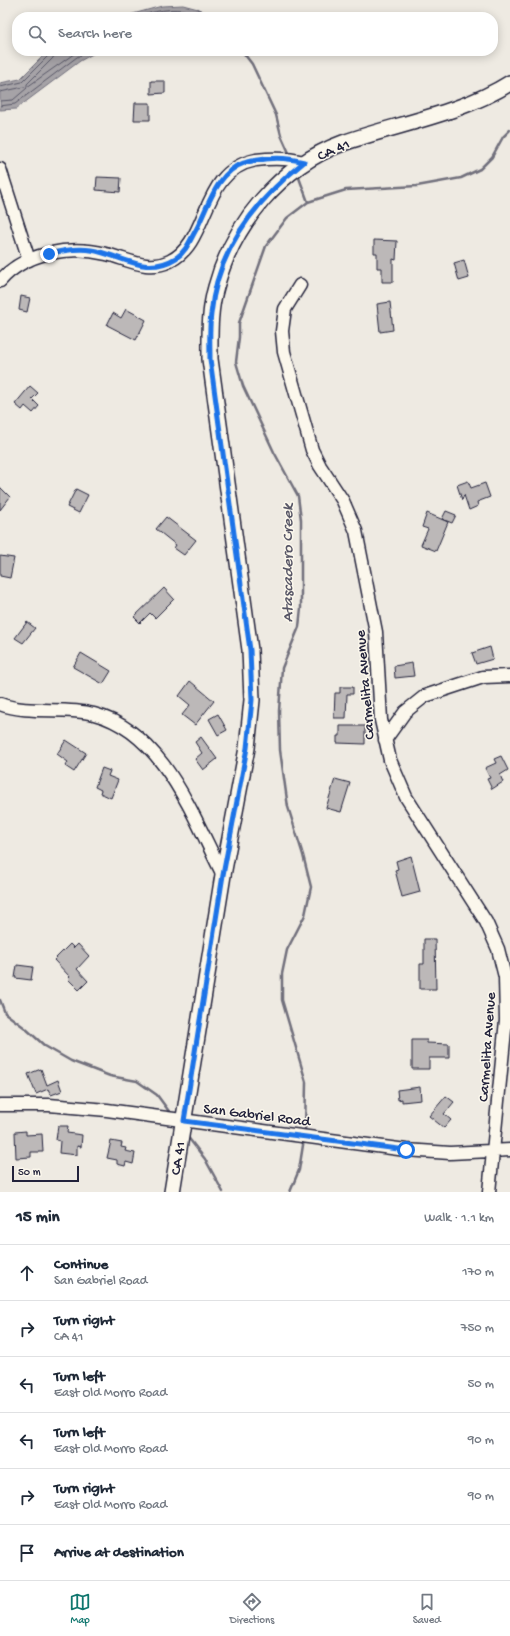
<!DOCTYPE html>
<meta charset="utf-8">
<style>
:root{--surface:#fff;--page:#f6f6f7;--text:#1f2937;--muted:#747a83;--line:#e0e1e3;--accent:#0f766e}
body{margin:0;font-family:"Gochi Hand",sans-serif;background:var(--page);color:var(--text)}
.scale{position:absolute;left:12px;bottom:10px;width:67px;box-sizing:border-box;padding-left:4px;border:2px solid #22223b;border-top:0;font-size:11px;line-height:14px;white-space:nowrap;color:#22223b;-webkit-text-stroke:3px #fbf7ec;paint-order:stroke}
.stop{position:absolute;width:12px;height:12px;margin:-9px;border:3px solid #1a73e8;border-radius:50%;background:#fff}
.stop.end{background:#1a73e8;border-color:#fff;box-shadow:0 1px 4px #0008}
.list{margin:0;padding:0;list-style:none}
h2{display:flex;justify-content:space-between;align-items:center;height:52px;margin:0;padding:0 16px;font-size:17px}
h2 small{font-size:13px;font-weight:400;color:var(--muted)}
.list li{display:grid;grid-template-columns:26px 1fr auto;gap:12px;align-items:center;box-sizing:border-box;height:56px;padding:0 16px;border-top:1px solid var(--line)}
.list b{display:block;font-size:15px;white-space:nowrap}
.list p{margin:0;font-size:13px;white-space:nowrap;color:var(--muted)}
.list em{font-size:13px;font-style:normal;color:var(--muted)}
.icon{flex:none;width:22px;height:22px;fill:none;stroke:currentColor;stroke-width:2;stroke-linecap:round;stroke-linejoin:round}
.map{position:relative;flex:none;width:510px;height:1192px;overflow:hidden}
.search{position:absolute;background:var(--surface);box-shadow:0 2px 10px #0003;left:12px;right:12px;top:12px;height:44px;display:flex;align-items:center;gap:10px;box-sizing:border-box;padding:0 14px;border-radius:16px;color:var(--muted);font-size:15px}
.sheet{height:388px;background:var(--surface)}
nav{display:flex;justify-content:space-around;align-items:center;box-sizing:border-box;height:56px;border-top:1px solid var(--line);background:var(--surface);font-size:11px;color:var(--muted)}
nav a{display:grid;justify-items:center;gap:2px}
nav .on{color:var(--accent)}
.map>svg:first-child{display:block}
.water{fill:#a6a3a7;stroke:#716f7c}
.lines{fill:none;stroke-linecap:round;stroke-linejoin:round}
.shore{stroke:#575666;stroke-width:1}
.stream{stroke:#716f7c;stroke-width:2.5}
.building{fill:#bcb8b8;stroke:#22223b}
.minor-casing{stroke:#22223b;stroke-width:15}
.major-casing{stroke:#22223b;stroke-width:18}
.minor{stroke:#fbf7ec;stroke-width:12}
.major{stroke:#fbf7ec;stroke-width:15}
.route{stroke:#1a73e8;stroke-width:5}
.labels{text-anchor:middle;stroke-width:3;stroke-linejoin:round;paint-order:stroke}
.street-label{font-size:15px;fill:#22223b;stroke:#fbf7ec}
.water-label{font-size:16px;font-style:italic;fill:#575666;stroke:#fbf7ec}
</style>
<div class="map">
<svg width="510" height="1192" viewBox="0 0 510 1192">
<rect width="100%" height="100%" fill="#eeeae2"/>
<filter id="ink" filterUnits="userSpaceOnUse"><feTurbulence type="fractalNoise" baseFrequency=".025" numOctaves="2"/><feDisplacementMap in="SourceGraphic" scale="8" xChannelSelector="R" yChannelSelector="G"/><feConvolveMatrix kernelMatrix="1 2 1 2 8 2 1 2 1" color-interpolation-filters="sRGB"/></filter>
<g filter="url(#ink)">
<!-- water -->
<path class="water" d="M183 5 198 9 194 17H122L162 6Z
M48 51H98L80 61 16 109 0 110V83L20 79Z"/>
<g class="lines">
<!-- shore -->
<path class="shore" d="M135 17C153 12 172 6 191 12V17
M55 51 53 58 27 84V87L78 51
M0 87 22 82 49 55 50 51
M0 92 24 87 27 88 13 100 0 101
M0 106 15 104 77 57 89 51"/>
<!-- stream -->
<path class="stream" d="M198 9 208 17
M242 51 252 64 276 115 281 135 290 155
M298 175 308 202
M0 1000 5 1013 25 1028 45 1046 71 1061 110 1076 137 1081 157 1095 171 1114
M305 1132 306 1082 282 1000V974L287 950 305 915 311 887 303 855 288 807 280 750 279 711 282 668 299 627 301 608V520L298 496 274 452 243 386 236 362 239 337V323L266 246 287 218 308 202 346 190 417 186 461 178 480 169 492 157 503 137 510 130
M187 1136 205 1159 223 1192
M290 1192 299 1170 304 1139"/>
</g>
<!-- building -->
<path class="building" d="M151 81H165V93L151 94Z
M135 103H150V120H134Z
M97 177 121 178 120 192 96 190Z
M374 240 397 241 396 260 393 259V282H382V268H377V253H374Z
M464 260 469 278 459 281 454 263Z
M21 296 30 298 27 312 19 310Z
M390 302 393 330 380 332 377 304Z
M126 309 146 320 136 340 107 325 113 313 121 318Z
M30 386 38 393 32 399 39 406 33 413 25 406 22 410 15 404Z
M468 481 471 488 485 483 490 497 477 502 478 506 469 510 464 495 462 500 457 485Z
M0 487 10 497 0 510Z
M76 489 88 495 79 513 67 507Z
M446 511 456 515 452 523 442 519Z
M427 513 448 522 436 551 421 545 428 529 422 527Z
M166 517 196 540 184 555 174 548 176 545 156 529Z
M0 556 14 558 10 578 0 576Z
M164 588 174 599 155 618 150 613 140 623 134 617Z
M27 622 35 628 23 643 15 638Z
M490 647 493 659 476 664 472 653Z
M81 653 111 671 103 684 73 667Z
M412 663 414 676 395 678 394 666Z
M190 681 214 701 195 725 182 715 190 705 179 696Z
M340 687H353V694H347L346 718H334L335 693H340Z
M218 714 227 730 218 735 209 719Z
M340 726H365V744L337 743V736H340Z
M201 737 217 759 203 770 195 759 202 753 195 742Z
M66 740 86 753 74 772 65 766 68 762 57 754Z
M501 756 508 770 500 775 503 782 492 789 487 779 490 778 485 768 496 763 494 759Z
M102 768 110 771 108 776 118 780 111 798 100 793 101 790 95 787Z
M335 779 350 783 341 812 326 808Z
M411 856 420 892 402 897 395 870 398 869 396 861Z
M424 939H435L436 989H420V964H424Z
M70 944 74 948 78 944 89 956 77 969 88 981 79 990 68 979 70 977 54 960Z
M17 965 33 967 31 980 15 978Z
M412 1040H427V1043L449 1044V1058H429V1069H412Z
M41 1069 47 1085 58 1080 62 1091 51 1095 48 1089 36 1094 28 1074Z
M420 1087 421 1100 402 1102V1099L398 1100 397 1090Z
M446 1096 454 1102 444 1114 451 1120 444 1128 429 1116Z
M58 1126H68L67 1133 82 1135 81 1147 77 1146V1155L59 1153 60 1141 56 1140Z
M26 1131V1135L42 1134 43 1152H31V1157L16 1158 15 1132Z
M111 1141 122 1143 121 1147 126 1148 125 1151 135 1153 133 1164 126 1162 125 1166 117 1164V1160L107 1158Z"/>
<g class="lines">
<defs>
<path id="minor" d="M0 169 29 260
M0 281C25 252 71 245 106 254 128 259 147 272 170 261 211 241 199 171 256 160 273 158 288 158 304 162
M300 285 285 309 282 331 284 352 312 450 320 466 343 501 356 531 376 632 381 720 390 760 406 797 486 922 498 949 505 977 506 1020 489 1192
M0 704C30 715 63 706 94 714 164 732 193 817 223 875
M385 740 405 712 425 696 483 677 510 676
M0 1105H49L107 1110 406 1150 450 1153 510 1150"/>
<path id="major" d="M172 1192 223 875 247 748 252 700 250 650 210 359C210 335 209 311 216 287 233 224 280 166 343 143 397 124 461 114 510 83"/>
</defs>
<!-- minor casing -->
<use href="#minor" class="minor-casing"/>
<!-- major casing -->
<use href="#major" class="major-casing"/>
<!-- minor -->
<use href="#minor" class="minor"/>
<!-- major -->
<use href="#major" class="major"/>
</g>
</g>
<g class="lines" filter="url(#ink)">
<!-- route -->
<path class="route" d="M49 254C64 250 77 248 91 250 122 255 145 277 176 258 187 251 191 238 197 228 208 206 218 171 244 163 249 161 254 161 259 160 274 157 289 158 304 162 256 200 217 250 211 314 209 329 210 344 210 359L250 650 252 700 247 748 223 875 184 1121 406 1150"/>
</g>
<g class="labels">
<!-- street labels -->
<g class="street-label">
<text transform="translate(333 149) rotate(-24)" y="5">CA 41</text>
<text transform="translate(364 685) rotate(-95)" y="5">Carmelita Avenue</text>
<text transform="translate(486 1047) rotate(-86)" y="5">Carmelita Avenue</text>
<text transform="translate(257 1114) rotate(7)" y="5">San Gabriel Road</text>
<text transform="translate(177 1158) rotate(-81)" y="5">CA 41</text>
</g>
<!-- water labels -->
<g class="water-label">
<text transform="translate(286 563) rotate(-90)" y="6">Atascadero Creek</text>
</g>
</g>
</svg>
<div class="scale">50 m</div>
<div class="stop" style="left:406px;top:1150px"></div>
<div class="stop end" style="left:49px;top:254px"></div>
<div class="search"><svg class="icon" aria-label="search" viewBox="0 0 24 24"><circle cx="10" cy="10" r="6"/><path d="M15 15l6 6"/></svg>Search here</div>
</div>
<section class="sheet">
<h2>15 min<small>Walk · 1.1 km</small></h2>
<ul class="list">
<li><svg class="icon" aria-label="ahead" viewBox="0 0 24 24"><path d="M12 20V5M6 11l6-6 6 6"/></svg><div><b>Continue</b><p>San Gabriel Road</p></div><em>170 m</em></li>
<li><svg class="icon" aria-label="right" viewBox="0 0 24 24"><path d="M7 20v-9h11M14 6l5 5-5 5"/></svg><div><b>Turn right</b><p>CA 41</p></div><em>750 m</em></li>
<li><svg class="icon" aria-label="left" viewBox="0 0 24 24"><path d="M17 20v-9H6M10 6l-5 5 5 5"/></svg><div><b>Turn left</b><p>East Old Morro Road</p></div><em>50 m</em></li>
<li><svg class="icon" aria-label="left" viewBox="0 0 24 24"><path d="M17 20v-9H6M10 6l-5 5 5 5"/></svg><div><b>Turn left</b><p>East Old Morro Road</p></div><em>90 m</em></li>
<li><svg class="icon" aria-label="right" viewBox="0 0 24 24"><path d="M7 20v-9h11M14 6l5 5-5 5"/></svg><div><b>Turn right</b><p>East Old Morro Road</p></div><em>90 m</em></li>
<li><svg class="icon" aria-label="arrive" viewBox="0 0 24 24"><path d="M6 21V4h12l-3 4 3 4H6"/></svg><div><b>Arrive at destination</b></div></li>
</ul>
</section>
<nav>
<a class="on"><svg class="icon" aria-label="map" viewBox="0 0 24 24"><path d="M3 6l6-2 6 2 6-2v14l-6 2-6-2-6 2zM9 4v14M15 6v14"/></svg>Map</a>
<a><svg class="icon" aria-label="directions" viewBox="0 0 24 24"><path d="M12 3l9 9-9 9-9-9zM9 14v-3h6M13 9l2 2-2 2"/></svg>Directions</a>
<a><svg class="icon" aria-label="saved" viewBox="0 0 24 24"><path d="M7 4h10v16l-5-4-5 4z"/></svg>Saved</a>
</nav>
